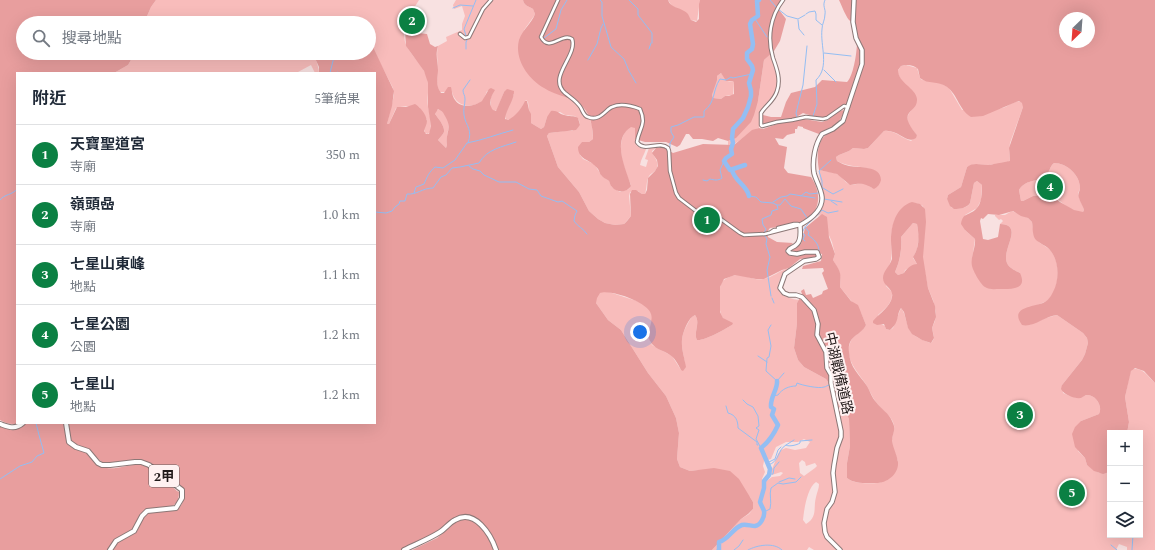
<!DOCTYPE html>
<html lang="zh-TW">
<meta charset="utf-8">
<style>
:root{--surface:#fff;--page:#f2f2f3;--text:#1f2937;--muted:#747a83;--line:#e0e1e3;--accent:#0b8043}
body{margin:0;font-family:Spectral,"Noto Sans TC",serif;background:var(--page);color:var(--text)}
.controls{position:absolute;right:12px;bottom:12px;display:grid;overflow:hidden;border-radius:0px;box-shadow:0 4px 16px #0002}
.controls button{width:36px;height:36px;display:grid;place-items:center;padding:0;border:0;border-bottom:1px solid var(--line);background:var(--surface);color:var(--text);font:20px sans-serif}
.compass{position:absolute;left:1059px;top:12px;width:36px;height:36px;border-radius:50%;background:var(--surface);box-shadow:0 4px 16px #0002;rotate:205deg}
.you{position:absolute;left:640px;top:332px;width:14px;height:14px;margin:-10px;border:3px solid #fff;border-radius:50%;background:#1a73e8;box-shadow:0 0 0 6px #1a73e833}
.badge{display:grid;place-items:center;width:26px;height:26px;border-radius:50%;background:var(--accent);color:#fff;font-size:13px;font-weight:700}
.pin{position:absolute;translate:-50% -50%;border:2px solid #fff;box-shadow:0 1px 4px #0006}
.list{margin:0;padding:0;list-style:none}
h2{display:flex;justify-content:space-between;align-items:center;height:52px;margin:0;padding:0 16px;font-size:17px}
h2 small{font-size:13px;font-weight:400;color:var(--muted)}
.list li{display:grid;grid-template-columns:26px 1fr auto;gap:12px;align-items:center;box-sizing:border-box;height:60px;padding:0 16px;border-top:1px solid var(--line)}
.list b{display:block;font-size:15px;white-space:nowrap}
.list p{margin:0;font-size:13px;white-space:nowrap;color:var(--muted)}
.list em{font-size:13px;font-style:normal;color:var(--muted)}
.icon{flex:none;width:22px;height:22px;fill:none;stroke:currentColor;stroke-width:2;stroke-linecap:round;stroke-linejoin:round}
.map{position:relative;flex:none;width:1155px;height:550px;overflow:hidden}
.search{position:absolute;background:var(--surface);box-shadow:0 4px 16px #0002;left:16px;top:16px;width:360px;height:44px;display:flex;align-items:center;gap:10px;box-sizing:border-box;padding:0 14px;border-radius:22px;color:var(--muted);font-size:15px}
.panel{position:absolute;background:var(--surface);box-shadow:0 4px 16px #0002;left:16px;top:72px;width:360px;height:352px;border-radius:0px}
.map>svg:first-child{display:block}
.green{fill:#f8bcbb;fill-rule:evenodd}
.forest{fill:#e89e9e;fill-rule:evenodd}
.lines{fill:none;stroke-linecap:round;stroke-linejoin:round}
.stream{stroke:#94bef3;stroke-width:1}
.river{stroke:#94bef3;stroke-width:4.5}
.street-casing{stroke:#8c7877;stroke-width:4.5}
.secondary-casing{stroke:#8c7877;stroke-width:5.5}
.primary-casing{stroke:#8c7877;stroke-width:6}
.street{stroke:#fff;stroke-width:2.5}
.secondary{stroke:#fff;stroke-width:3.5}
.primary{stroke:#fff;stroke-width:4}
.labels{text-anchor:middle;stroke-width:4;stroke-linejoin:round;paint-order:stroke}
.shield{fill:#fff1f1;stroke:#645a5a;stroke-width:1}
.shield-label{font-size:13px;font-weight:bold;fill:#221a1a}
.street-label{font-size:14px;fill:#221a1a;stroke:#fff1f1}
</style>
<div class="map">
<svg width="1155" height="550" viewBox="0 0 1155 550">
<rect width="100%" height="100%" fill="#f8e1e1"/>
<!-- green -->
<path class="green" d="M156 0H419L411 13 399 18C406 27 403 32 405 42 407 50 419 62 424 71 432 86 426 93 428 107 430 116 432 123 430 132L428 134 425 133 424 129 427 120 419 107C413 106 401 106 396 108L389 124H387L394 95 393 88 369 41V23H144L151 7Z
M456 0H523C524 6 529 6 533 9L535 14 534 16 524 30 587 113 592 125 593 139 589 142H582L580 155 583 159 594 164 602 176 609 181 612 187 620 192 629 189 631 185C623 168 613 139 631 126L635 127 636 145 642 149H646C644 155 641 159 640 165L646 167 648 160 645 159 649 148H656L652 151C654 158 659 161 657 168 655 172 651 173 649 176 646 181 647 188 645 194H642L638 191 630 192 629 196 631 216 624 224 615 225 605 223 598 219 589 211 579 192 558 167 547 136 549 133C557 133 565 130 572 131L580 125 579 120 575 116 565 115 560 112 547 117 544 127 541 129 531 123 528 102 526 100C521 108 516 120 506 120L505 115 514 94 504 92 497 110 494 111 491 109V97L493 93 487 91 483 101C471 109 456 107 452 92H440C435 84 438 78 438 69 438 60 436 56 438 46L447 41 446 37 462 30V24L465 16 462 6 454 9 453 5Z
M668 0H700L697 21 691 20 687 14 672 6Z
M135 53H317C314 59 319 66 319 73H315L311 65 298 72V73H114L128 65Z
M771 53C774 69 784 88 770 103 767 106 763 108 761 111L759 128C746 132 739 145 728 145V141L732 140 758 101 764 60Z
M906 65 917 68 920 78 922 80 939 82 949 88 962 110C975 109 989 111 1002 108 1009 107 1015 98 1023 103V107L1010 143 1009 151 1010 161C1009 162 990 165 988 165 981 165 973 163 967 167L961 187 948 195 947 199 952 208C958 209 967 209 970 203L974 183 977 181 982 185 981 200 977 208 965 215V230L975 239 972 260 983 285 991 289H997L1020 273C1016 271 1009 268 1007 263 1001 249 1025 225 1000 224L1003 221 1001 219 999 220 995 216V215H1005L1012 211 1028 218 1032 222C1033 228 1033 235 1037 240 1041 245 1049 247 1053 254 1061 267 1059 291 1047 301 1043 303 1039 304 1035 306L1029 325 1046 318 1057 315 1083 333 1087 338 1088 343 1085 354 1082 360 1062 385 1063 393C1067 395 1073 397 1078 398 1082 398 1084 395 1087 395 1096 395 1103 406 1099 414L1081 421 1078 451 1085 458 1087 465C1096 471 1099 476 1110 471V535H1140V433H1127L1129 422 1125 397 1130 373 1132 369C1143 367 1148 377 1155 383V550H1127V547L1119 544 1116 550H814L809 547 807 550H712L741 519 749 514 753 509V502L750 497 698 470 690 471 680 467 677 459 679 433 676 418 666 396 648 373 621 330 608 320 596 303C594 284 615 294 624 297 634 300 649 303 652 315 653 322 650 329 648 336L652 345 672 356 681 370 685 363C682 348 679 339 687 325 689 321 691 317 695 315 701 323 693 332 697 340 705 341 725 329 732 325 730 322 725 322 723 318 718 312 718 288 722 282 724 279 732 275 736 275 745 274 754 281 763 279 772 278 780 270 789 268 772 286 774 296 799 300L797 303V323L794 348 798 360 804 367 826 379 838 397 849 419 850 446 847 463V478C855 485 870 483 880 483L898 461C896 455 892 447 892 441 892 432 897 429 892 420 888 413 881 409 876 402 872 397 870 391 867 386 859 373 844 360 850 343 853 334 862 333 866 325L861 313 840 287C841 271 840 273 833 260L835 254 832 242 820 215 818 217C829 195 820 190 819 170 824 172 831 171 837 174 842 176 844 182 849 184 856 187 861 178 872 188L875 171C862 165 851 168 837 161L836 157 839 155 849 151 853 148 864 149 868 148 884 131C896 130 901 138 911 141L917 135C905 121 904 119 915 105L897 72 901 66ZM916 203 923 206 925 228 922 257 928 288 933 300 936 312 935 321 932 328C933 334 936 338 931 343 921 340 909 335 907 323 905 318 905 313 901 308L893 328 890 330 886 329 885 326 881 324 878 315C885 309 893 303 892 292L886 286 885 273C894 260 891 253 891 238 891 232 893 225 895 219ZM804 439 810 442 806 448 795 450 786 448 781 450 778 454 771 472 772 475 781 472 783 473 780 476 772 477 765 482H763L762 479 765 472 763 466 764 461 771 459 776 447 786 442H798ZM802 460 805 462 806 466 815 463 817 466 815 468 804 476 800 473 799 463ZM816 482 819 484C819 489 817 492 816 497 813 508 818 517 806 524L803 520C804 510 807 488 816 482Z
M721 73C725 78 725 83 733 81L734 83 733 95 725 96 721 99 713 98 712 95 717 76Z
M439 109C456 121 445 130 447 145L446 148 438 140C440 137 443 135 444 132 445 126 438 118 435 114L436 111Z
M1054 163C1067 163 1080 175 1080 188 1080 190 1078 192 1078 194 1079 199 1083 205 1084 210L1083 212C1070 213 1060 199 1049 194L1033 196 1023 201H1021L1019 190C1026 179 1035 183 1045 176 1050 173 1049 167 1054 163Z
M913 223 917 224 919 237 917 249 913 258 917 264 905 270 904 273 898 275 895 272C900 261 902 250 901 237Z"/>
<!-- forest -->
<path class="forest" d="M0 0H156L151 7 144 23H23V53H135L128 65 114 73H17V423H20C12 425 7 424 0 420Z
M523 0H668C671 9 682 7 688 14 689 16 690 18 691 20L696 22 699 19V4L700 0H781L777 7 786 19 780 41 774 51 764 60 758 101 754 115 751 122 736 138 728 141 718 138 713 141 702 139H693L689 134H686L680 145 677 147 666 142H645L635 139V128L631 127C611 140 626 169 631 186 627 193 617 193 612 187 610 185 610 183 609 181 607 179 603 178 601 175 599 172 599 169 596 167 590 159 578 160 578 147L582 142H589L593 139C593 128 591 116 583 107 574 97 556 96 544 88 528 79 514 59 519 40 523 29 532 23 535 14L533 9C529 6 524 6 523 0ZM721 73 726 81H733L734 83V94L729 96H725L721 99 713 98 712 95 717 80V76Z
M839 0H1155V383L1144 371 1135 368 1131 371 1125 397 1129 422 1127 433H1110L1109 472 1103 474 1094 471 1087 465 1085 458 1075 447 1072 434 1075 427 1081 421 1099 414C1103 406 1096 395 1087 395 1085 395 1083 397 1081 398 1075 399 1064 395 1061 389L1062 385 1082 360 1085 354 1088 343 1087 338 1083 333 1057 315C1045 316 1033 328 1022 325 1009 307 1033 307 1043 303 1048 301 1051 296 1053 292 1060 279 1059 259 1049 249 1045 245 1039 243 1036 240 1032 236 1033 227 1032 222L1028 218 1021 216 1013 211 999 215 988 214 983 219 981 218 980 221 983 239 988 240 998 237 1000 224C1025 225 1001 249 1007 263 1009 268 1016 271 1020 273 1028 290 1011 289 1000 289 995 289 989 290 985 287 981 285 973 271 972 266 970 257 976 248 975 239L965 230 961 224C963 212 969 216 976 209 982 204 982 192 982 185L977 181 974 183 970 203C967 208 960 209 954 209L950 206 947 199 948 195 961 187 967 167C974 162 980 165 988 165 990 165 1009 161 1010 161L1009 148 1023 107 1022 103 1019 101 1016 102 983 116 971 117C959 110 958 95 947 87 938 80 928 85 920 78L918 69C914 65 907 64 901 66L898 70C898 83 916 88 917 99 918 114 895 109 917 135L916 138C906 145 899 129 884 131L868 148 864 149 853 148 849 151 839 155 836 157 837 161C841 163 844 165 849 166 858 168 881 165 881 180 880 184 878 187 874 189 864 183 862 183 850 185L837 174 819 170C817 159 816 141 827 134 833 130 841 129 845 121 847 117 848 111 850 106 838 103 835 115 825 117 817 118 810 115 803 113L793 119 762 124 763 115 771 117H781L786 102 791 93 815 87 822 80 847 82C855 75 861 32 854 24 853 22 851 22 849 20 845 15 842 6 839 0ZM1065 18H1089V42H1065ZM1054 163C1067 163 1080 175 1080 188 1080 192 1077 194 1079 198 1080 202 1083 206 1084 210L1083 212 1074 210 1060 202 1049 194 1033 196 1023 201H1021L1019 190C1026 179 1035 183 1045 176 1050 173 1049 167 1054 163Z
M405 15 409 19 419 21 421 23 417 29 418 33 427 34 430 44 435 47 438 46C435 56 438 61 438 70 438 78 435 85 441 93H444L448 87H451C452 91 452 96 455 100 461 109 475 106 482 101L489 89 491 88 495 90C491 96 488 104 493 110L496 111 504 92 507 89 514 91C514 101 506 109 505 119L508 120C516 116 521 109 525 101H527L529 110 531 114V123L541 129 544 127 547 117 551 111C557 110 559 114 564 115 570 117 573 115 578 118L580 125 576 130 549 133 547 136 558 167 579 192 589 211 598 219 605 223 615 225 624 224 627 221 631 216 630 194 632 190H636L642 194H645L647 190 648 178 655 171 658 166 657 160 652 153 656 148 663 147 673 153 703 144 734 145 752 130 759 128 763 129 780 123 796 121 804 119 822 122 828 120 839 111 845 110C837 129 833 124 819 134L803 128V127L798 126 797 129H795V133L787 135 783 139 775 138 779 145 787 147 784 168 788 173 811 177C821 191 822 212 804 220 794 225 781 227 770 228L767 232 768 237 777 242 793 243 785 251 790 256 809 253 816 254V257L800 259 789 268 782 270 764 279H756L735 275 724 279 720 287V312L723 318 733 323 732 325C725 329 705 341 697 340 693 332 701 323 695 315 691 317 689 320 687 324 678 342 683 350 686 367L683 371 681 370C678 364 675 358 670 355 663 350 654 349 650 341 645 333 654 323 651 314 648 302 610 289 600 293L597 298 596 303 608 320 621 330 648 373 666 396 676 418 679 433 677 459 680 467 690 471 714 468 730 471 739 479 753 502V509L748 514 741 519 712 550H498L491 534 485 526 461 516 439 532 401 550H112C119 537 130 539 137 531 140 526 141 518 146 514 157 504 185 522 184 492L144 462 104 464 91 452 77 446 71 441 67 423H375V73H319V67L315 58 317 53H369V41L372 45 394 91 392 106 387 124H389L397 107H406L415 104C420 107 426 114 427 121 427 124 425 127 424 131L426 134H429L431 126 428 107V83L424 71 406 46 405 30 402 22 399 18ZM438 109C442 111 443 112 445 116 453 129 445 132 447 145L446 148 438 140C440 137 443 135 444 132 445 126 438 118 435 114Z
M912 202 920 204 925 209 926 222 923 257 928 288 935 306 936 317 932 328 934 338 931 343 922 340 912 334 908 328 904 312 901 308C896 315 900 322 890 330L886 329 884 324 877 325 873 323V321C879 314 891 306 892 297 894 288 883 287 883 278 883 271 890 266 892 259 892 253 891 246 891 240 891 225 896 207 912 202ZM913 223 917 224C919 235 920 247 913 257L917 264C912 264 906 269 904 273L898 275 895 272C900 261 902 249 901 237Z
M822 214 827 217 829 237 835 254 833 260C841 273 841 271 840 287L851 301 858 305 866 325C861 336 847 335 849 352 850 368 859 374 867 386 870 391 872 398 876 402 881 409 889 413 892 421 897 430 892 433 892 441 893 448 897 455 898 462 899 474 887 483 876 483 867 483 854 484 847 478V463L850 446 849 419 838 397 826 379 804 367 798 360 794 348 797 323V303L802 294 801 291 804 289 806 295 811 294 813 298 822 294 823 291 828 289 822 273 824 271 823 268 802 269 803 266 821 261 822 254 805 250 797 252 791 251 801 244 805 228Z
M24 423H65L70 445C74 449 79 449 84 451 91 455 95 464 103 467 116 472 132 461 146 466 157 471 168 483 177 491L179 492C179 514 159 506 145 510L134 529 120 537 109 550H0V424L8 428Z
M463 519C480 519 488 536 494 550H412L437 538 456 522Z"/>
<g class="lines">
<!-- stream -->
<path class="stream" d="M600 0 602 2V16L611 47 624 59 629 71 636 83
M629 0 638 9V15L652 33V43
M770 0 776 7
M453 8 460 5 473 6
M778 9 787 16 798 19 805 15
M806 14 809 12 815 11 816 14V20L822 25
M755 19 767 37
M798 20 799 29 804 35
M100 23 108 22
M466 36 464 29 476 0
M544 38 556 29 561 10 567 0
M466 49V42L467 40
M649 49 651 43
M824 53 851 56
M588 60 597 44 601 28 603 24
M824 70 836 82
M330 73 334 57
M336 73 337 72
M813 116 817 104 816 80C830 67 820 46 822 29 822 24 825 20 825 14 826 9 822 6 825 0
M797 117 796 113 803 85 807 46
M468 143C473 129 466 127 464 115 463 109 465 105 465 99 465 95 463 94 463 90L470 80
M670 147V143L674 137 671 132V127L678 125 694 117H704V111C716 102 712 91 720 79L726 80 731 77 733 78 752 74
M469 166 473 169 480 171 484 175 499 182H516L529 189 537 190 541 196 558 202 562 201 577 211 575 215 574 221C578 227 583 228 587 234
M703 180 707 181 710 179C714 180 718 181 722 178L720 170 724 161
M823 188 833 194 843 189
M822 189V181L819 171 831 160
M414 193 416 187 424 184C427 177 429 172 435 167L443 168 455 160 467 143C483 140 498 134 513 130
M749 196 756 197 761 202 773 203 777 205 778 209 772 211 771 215 762 219 763 225 766 229 764 233
M801 196 806 192 810 194 818 193
M824 199 842 202
M0 200C4 194 13 195 17 189
M831 201 837 205
M773 202 781 197 787 196 790 194 815 198
M777 205H780L785 199 791 206 801 209 807 218
M375 212 386 213 392 211 395 207 399 204 400 201H405L407 194C417 195 422 188 433 188L441 177 446 175 452 168 460 167 479 163C487 149 502 147 516 142
M805 227 809 232 808 235C814 239 819 244 819 251
M765 236 767 239 766 244 770 257 767 270 771 296
M805 241 803 239 805 235 802 233C805 224 816 218 822 210L828 213 838 211
M772 298 774 303
M771 325 768 330 771 346 769 357 767 358 766 371 777 381 784 373
M758 356 767 362
M773 396 778 395C782 389 789 386 796 386L797 383C801 385 819 389 824 387 826 387 827 385 830 385
M743 400 747 404 753 407 758 416 759 426 756 428 759 430 756 439 761 448
M726 406 728 413C736 415 738 421 738 428L757 442V445H758
M786 445 794 440
M767 463 775 459 778 450 781 447
M768 465C780 462 777 450 786 445 789 447 797 445 800 443V441L812 440
M770 474H773L774 468 779 462
M0 479 20 466 32 462 37 456 44 453 39 435 36 423
M779 482 789 478 795 479
M764 512 770 509C772 501 769 495 771 488L778 483 783 484 796 482 801 477
M1111 545 1117 550
M717 550 718 547
M734 550 739 546 743 540
M748 550C757 545 774 542 782 550
M1132 550 1133 535"/>
<!-- river -->
<path class="river" d="M745 165 730 170 724 161 726 158 732 154 731 149 733 143 732 138 733 129 743 118 748 107 751 96V91L749 83 753 70 752 66 747 59V53L752 49 753 44 750 24 752 20 758 16 757 1 759 0
M732 170C735 182 747 185 749 196
M719 550V542C728 540 733 528 742 525 746 524 751 526 755 526 761 525 765 516 764 511 763 508 761 505 760 502L764 488V481L769 475 770 469 761 448C770 441 774 434 778 425L772 415 774 409 771 407C770 397 778 389 777 381"/>
<defs>
<path id="street" d="M558 0 541 37C549 53 562 32 572 39 578 56 547 77 565 93 571 98 577 101 581 108 583 112 584 116 588 117 600 122 606 109 612 107 621 103 632 106 640 109 647 125 639 128 637 142 644 153 659 140 668 148L669 151 670 171 676 193 679 198 696 211 718 217 740 233 744 235 765 234 800 225
M783 0C770 17 767 38 773 58 777 69 781 80 777 91 774 101 766 105 761 113V125L762 126 777 122 792 120 806 117 823 119 827 118 844 106 848 107
M460 34 465 38 469 37 483 9 491 0
M778 228 794 224H798
M771 232 774 230H779"/>
<path id="secondary" d="M840 550 827 537 825 532 824 523 827 509 832 502 835 492 833 473 834 465 837 448 841 437V431L831 383V375L827 368 826 352 817 335 818 324 814 310 802 297 796 295H789L784 293 780 288 785 274 804 261 816 259 819 257 817 252H805L797 254 790 253 788 251C790 247 793 248 796 245 802 241 800 231 800 225 811 219 823 210 822 197 821 188 816 181 814 173 812 160 815 144 822 134L833 129 843 121 862 64V50L856 38 853 22 854 0"/>
<path id="primary" d="M66 423 69 442 76 447 88 451 98 463 102 465H110L135 462H141L149 465 182 490V498L176 508 147 511 142 516 134 531 116 541 110 550
M0 424C9 427 15 430 23 423
M404 550C416 544 429 539 440 532 445 529 449 523 455 520 475 508 491 535 496 550"/>
</defs>
<!-- street casing -->
<use href="#street" class="street-casing"/>
<!-- secondary casing -->
<use href="#secondary" class="secondary-casing"/>
<!-- primary casing -->
<use href="#primary" class="primary-casing"/>
<!-- street -->
<use href="#street" class="street"/>
<!-- secondary -->
<use href="#secondary" class="secondary"/>
<!-- primary -->
<use href="#primary" class="primary"/>
</g>
<g class="labels">
<!-- shield labels -->
<rect class="shield" x="149" y="465" width="30" height="22" rx="3"/>
<g class="shield-label">
<text x="164" y="481">2甲</text>
</g>
<!-- street labels -->
<g class="street-label">
<text transform="translate(839 373) rotate(77)" y="5">中湖戰備道路</text>
</g>
</g>
</svg>
<div class="controls">
<button>+</button>
<button>−</button>
<button><svg class="icon" aria-label="layers" viewBox="0 0 24 24"><path d="M12 4l9 5-9 5-9-5zM3 14l9 5 9-5"/></svg></button>
</div>
<svg class="compass" viewBox="-18 -18 36 36"><path d="M0-13l5 13h-10z" fill="#e53935"/><path d="M0 13l5-13h-10z" fill="#747a83"/></svg>
<div class="you"></div>
<div class="pin badge" style="left:707px;top:220px">1</div>
<div class="pin badge" style="left:412px;top:21px">2</div>
<div class="pin badge" style="left:1020px;top:415px">3</div>
<div class="pin badge" style="left:1050px;top:187px">4</div>
<div class="pin badge" style="left:1072px;top:493px">5</div>
<div class="search"><svg class="icon" aria-label="search" viewBox="0 0 24 24"><circle cx="10" cy="10" r="6"/><path d="M15 15l6 6"/></svg>搜尋地點</div>
<section class="panel">
<h2>附近<small>5筆結果</small></h2>
<ul class="list">
<li><span class="badge">1</span><div><b>天寶聖道宮</b><p>寺廟</p></div><em>350 m</em></li>
<li><span class="badge">2</span><div><b>嶺頭喦</b><p>寺廟</p></div><em>1.0 km</em></li>
<li><span class="badge">3</span><div><b>七星山東峰</b><p>地點</p></div><em>1.1 km</em></li>
<li><span class="badge">4</span><div><b>七星公園</b><p>公園</p></div><em>1.2 km</em></li>
<li><span class="badge">5</span><div><b>七星山</b><p>地點</p></div><em>1.2 km</em></li>
</ul>
</section>
</div>
